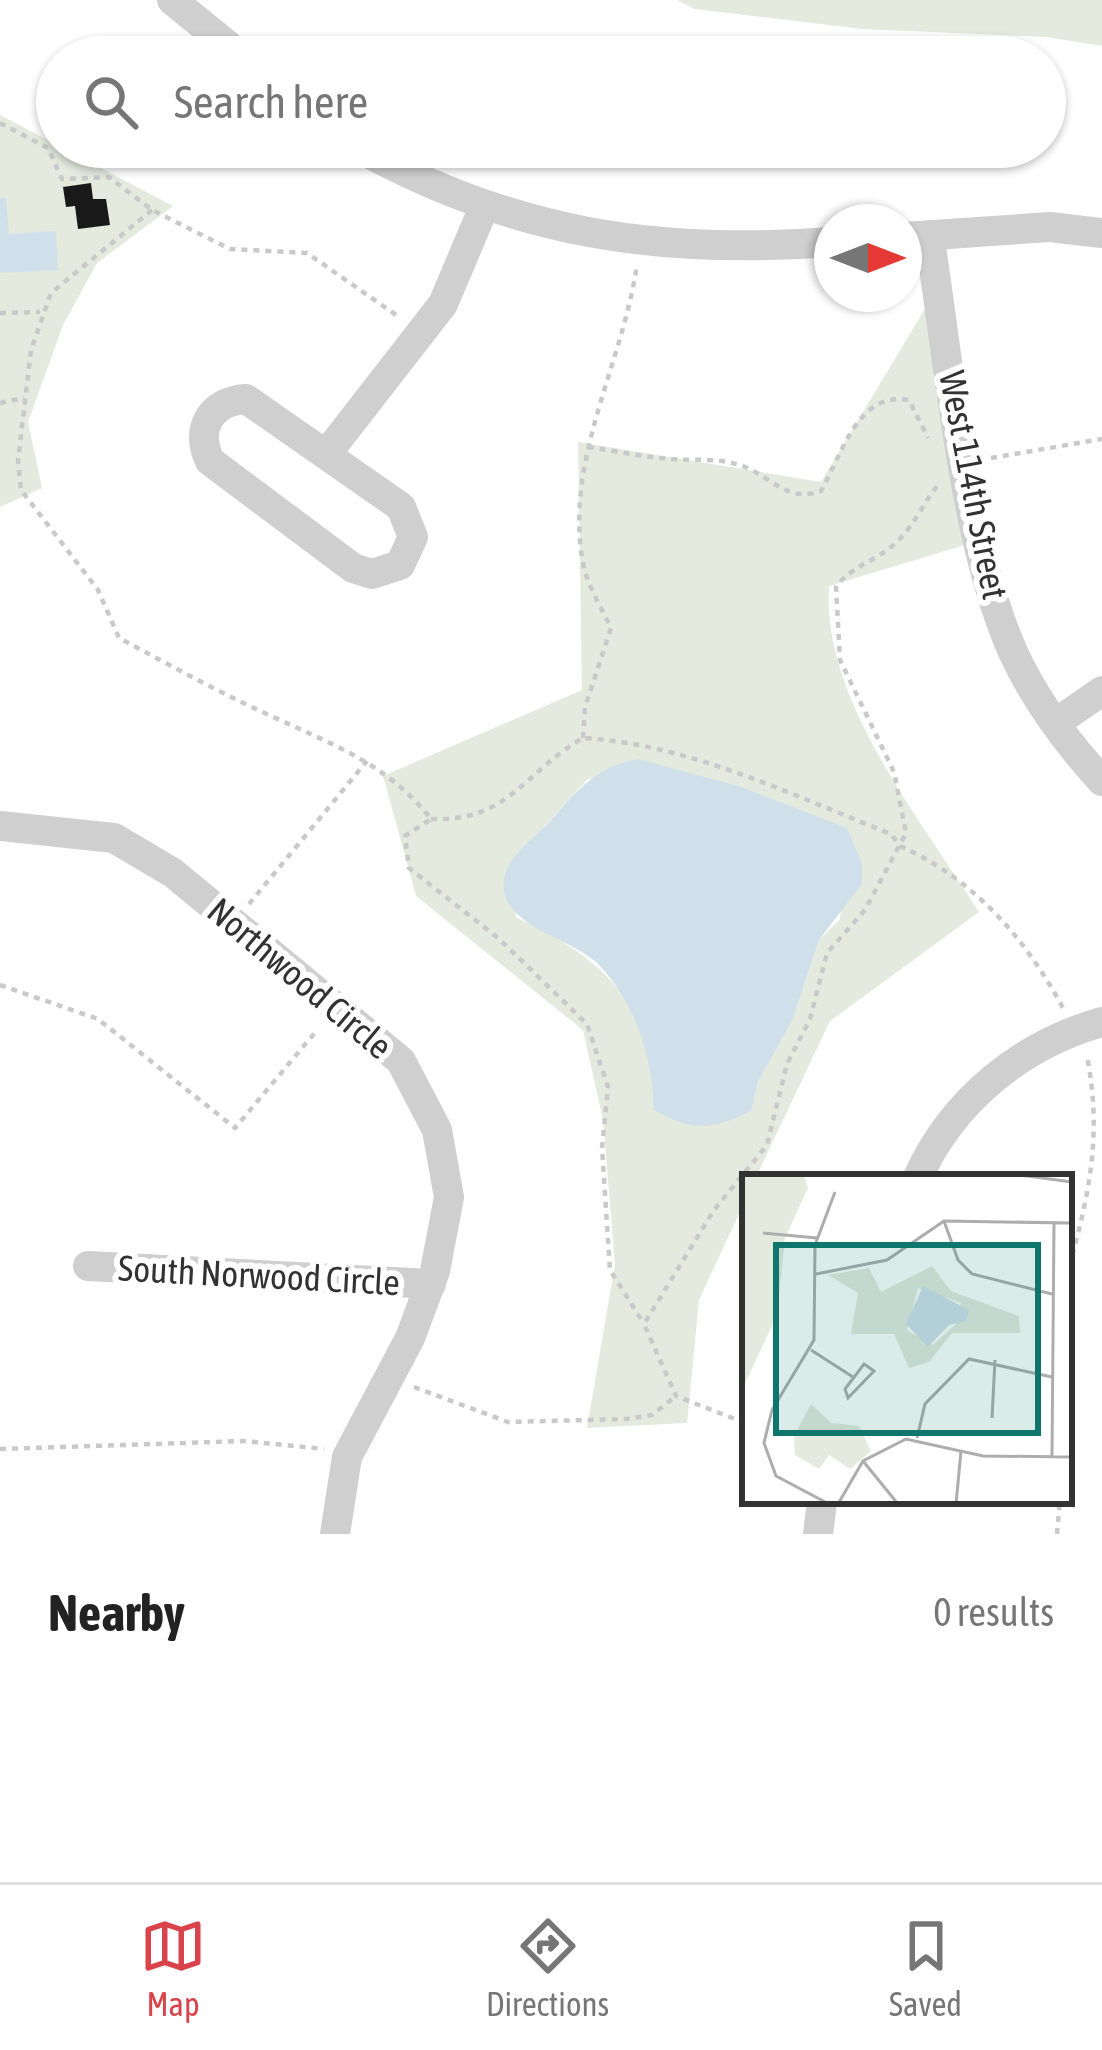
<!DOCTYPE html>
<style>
:root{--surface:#fff;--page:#f2f2f2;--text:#222;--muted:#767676;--line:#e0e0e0;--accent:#d9444c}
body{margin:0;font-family:"Asap Condensed",sans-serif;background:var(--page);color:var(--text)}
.compass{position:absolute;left:814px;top:204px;width:108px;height:108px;border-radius:50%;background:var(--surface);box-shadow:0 3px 9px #0004;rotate:90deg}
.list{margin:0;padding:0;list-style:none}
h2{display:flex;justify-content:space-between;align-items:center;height:156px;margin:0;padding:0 48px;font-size:51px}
h2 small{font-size:39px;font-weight:400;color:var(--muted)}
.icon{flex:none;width:66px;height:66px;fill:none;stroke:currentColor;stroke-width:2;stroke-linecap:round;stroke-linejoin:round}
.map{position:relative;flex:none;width:1102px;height:1534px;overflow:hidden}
.search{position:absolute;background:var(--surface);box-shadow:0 3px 9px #0004;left:36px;right:36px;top:36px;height:132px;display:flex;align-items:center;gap:30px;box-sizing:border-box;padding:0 42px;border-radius:66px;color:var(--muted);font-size:45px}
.sheet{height:348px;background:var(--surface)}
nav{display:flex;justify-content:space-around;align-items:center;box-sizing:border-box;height:168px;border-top:3px solid var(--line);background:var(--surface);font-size:33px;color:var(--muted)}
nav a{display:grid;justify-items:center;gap:6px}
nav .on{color:var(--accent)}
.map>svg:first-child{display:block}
.green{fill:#e4eade;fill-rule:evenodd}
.water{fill:#d0e0eb}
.building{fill:#191919}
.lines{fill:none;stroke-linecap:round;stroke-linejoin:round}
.path{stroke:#c9c9c9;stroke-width:4.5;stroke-dasharray:6 6;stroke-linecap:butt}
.minor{stroke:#cfcfcf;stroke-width:30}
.labels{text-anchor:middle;stroke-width:12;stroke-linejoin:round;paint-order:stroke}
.street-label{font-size:36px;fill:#323232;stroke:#fff}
.inset-road{fill:none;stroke:#adadad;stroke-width:3}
.view{fill:#0f766e;fill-opacity:0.15;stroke:#0f766e;stroke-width:6}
.inset-edge{fill:none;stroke:#323232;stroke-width:6}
</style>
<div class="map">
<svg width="1102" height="1534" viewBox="0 0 1102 1534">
<rect width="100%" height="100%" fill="#fff"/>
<!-- green -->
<path class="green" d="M677 0H1102V46L1046 37 862 29 694 9Z
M0 115 173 206 97 263 63 325 28 422 42 488 0 507Z
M926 307 965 545 829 586C821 698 921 820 979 912L830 1021 756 1177H745V1201L699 1300 687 1423 587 1428 615 1264 603 1120 583 1030 416 896 383 776 582 690 578 442 821 482ZM638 760 739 786 847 829 840 919 819 940 793 1019 758 1082 655 1110C649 1002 610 962 516 917L508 866 587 780Z"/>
<!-- water -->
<path class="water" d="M0 198H6L9 234 56 231 58 270 0 273Z
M638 759 739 786 847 828 862 863V884L819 940 793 1019 758 1082 751 1111C712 1130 692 1132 654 1110 652 1056 637 1007 600 966 573 936 485 925 507 869 513 853 538 834 550 821 578 790 595 767 638 759Z"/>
<!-- building -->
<path class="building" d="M91 183 93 199H106L110 225 78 229 75 206 66 207 63 187Z"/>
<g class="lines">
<!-- path -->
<path class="path" d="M0 123 48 148 62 179 109 177 152 210 230 249 307 253 399 317
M152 210 51 293 31 350 18 461 21 490 98 590 119 638C168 664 218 692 269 715 331 744 387 763 431 819L405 836 409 868 498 938 587 1024 608 1087 602 1148 610 1270 644 1324
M0 313 40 312
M0 403 24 398
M588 447C615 451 644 457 671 459 697 461 721 457 745 467 772 478 788 503 821 491 842 455 857 391 909 400L928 438
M991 458 1102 439
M583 738 585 707 611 628C602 609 589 588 584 568 562 463 623 365 637 264
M431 819C509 822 524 772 583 738 689 744 794 796 891 834L900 846C974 879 1026 939 1063 1008
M249 904 367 761
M0 985 98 1019 235 1128 318 1029
M1069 1267C1090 1192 1102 1133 1087 1056
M414 1387 508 1422 627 1419 652 1415 676 1396
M745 1423 676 1396 644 1324 714 1210 767 1145 787 1064 810 1019 827 953 865 910 906 833 894 772 840 660 836 586C856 564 871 563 891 547 914 528 921 506 938 485
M0 1449 245 1441 324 1449
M1057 1534 1060 1501"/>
<!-- minor -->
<path class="minor" d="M172 0 242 57
M357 147C512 233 656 255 832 242
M929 235C949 359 963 540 1013 652 1034 698 1068 744 1102 781
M904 237 1050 227 1102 233
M246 399 401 507 413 537 400 565 372 574 353 568 210 461C194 429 211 401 246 399Z
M328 452 443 304 484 207
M1057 722 1102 691
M0 826 114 838 173 873 401 1061 437 1130 449 1197 435 1271 410 1338 347 1457 335 1534
M918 1177C953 1100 1021 1045 1102 1022
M88 1266 431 1284
M818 1534 822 1501"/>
</g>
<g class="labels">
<!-- street labels -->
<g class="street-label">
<text transform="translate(974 485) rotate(79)" y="13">West 114th Street</text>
<text transform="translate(300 978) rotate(40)" y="13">Northwood Circle</text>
<text transform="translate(259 1275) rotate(3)" y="13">South Norwood Circle</text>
</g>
</g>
<!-- overview -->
<g transform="translate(742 1174)">
<rect width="330" height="330" fill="#fff"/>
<path d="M0 0H62L66 14 43 64 35 141 0 216ZM190 92 209 117 277 142 278 159H210L187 188 167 194 152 160H109L116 119 86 101 127 94 139 118ZM176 114 219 129 216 148 191 171 165 156ZM69 230 89 249 117 252 129 277 108 295 87 281 77 295 53 281 52 262Z" fill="#e4eade" fill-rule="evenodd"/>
<path d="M181 112 227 136 224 147 207 151 186 173 164 150Z" fill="#d0e0eb"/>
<path class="inset-road" d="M270 0 330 8M202 47 216 86 230 100 310 120M21 59 75 64M74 100 145 86 202 47 330 49M69 176 111 203M122 190 132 197 106 224 103 215ZM250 244 253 186M175 264 183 230 227 185 310 203M310 283 312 49M121 287 156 330M87 330 34 302 22 269 30 236 72 166 73 71 93 18M96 330 121 287 164 265 241 282 330 283M214 330 219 277"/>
<path class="view" d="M34 71H296V259H34Z"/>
<rect width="330" height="330" class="inset-edge"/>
</g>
</svg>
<svg class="compass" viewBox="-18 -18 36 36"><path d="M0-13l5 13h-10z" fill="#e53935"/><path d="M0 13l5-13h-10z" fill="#767676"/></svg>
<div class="search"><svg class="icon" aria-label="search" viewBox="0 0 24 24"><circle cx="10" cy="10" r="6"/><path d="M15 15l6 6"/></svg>Search here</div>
</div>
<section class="sheet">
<h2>Nearby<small>0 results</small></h2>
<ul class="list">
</ul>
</section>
<nav>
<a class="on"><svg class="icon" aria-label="map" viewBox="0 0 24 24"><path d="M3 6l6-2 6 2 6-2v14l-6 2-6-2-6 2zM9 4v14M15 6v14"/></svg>Map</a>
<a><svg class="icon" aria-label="directions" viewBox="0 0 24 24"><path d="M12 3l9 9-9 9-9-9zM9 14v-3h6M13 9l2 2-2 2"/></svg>Directions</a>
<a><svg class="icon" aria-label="saved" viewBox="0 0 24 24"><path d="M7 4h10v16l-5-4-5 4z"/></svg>Saved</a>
</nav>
